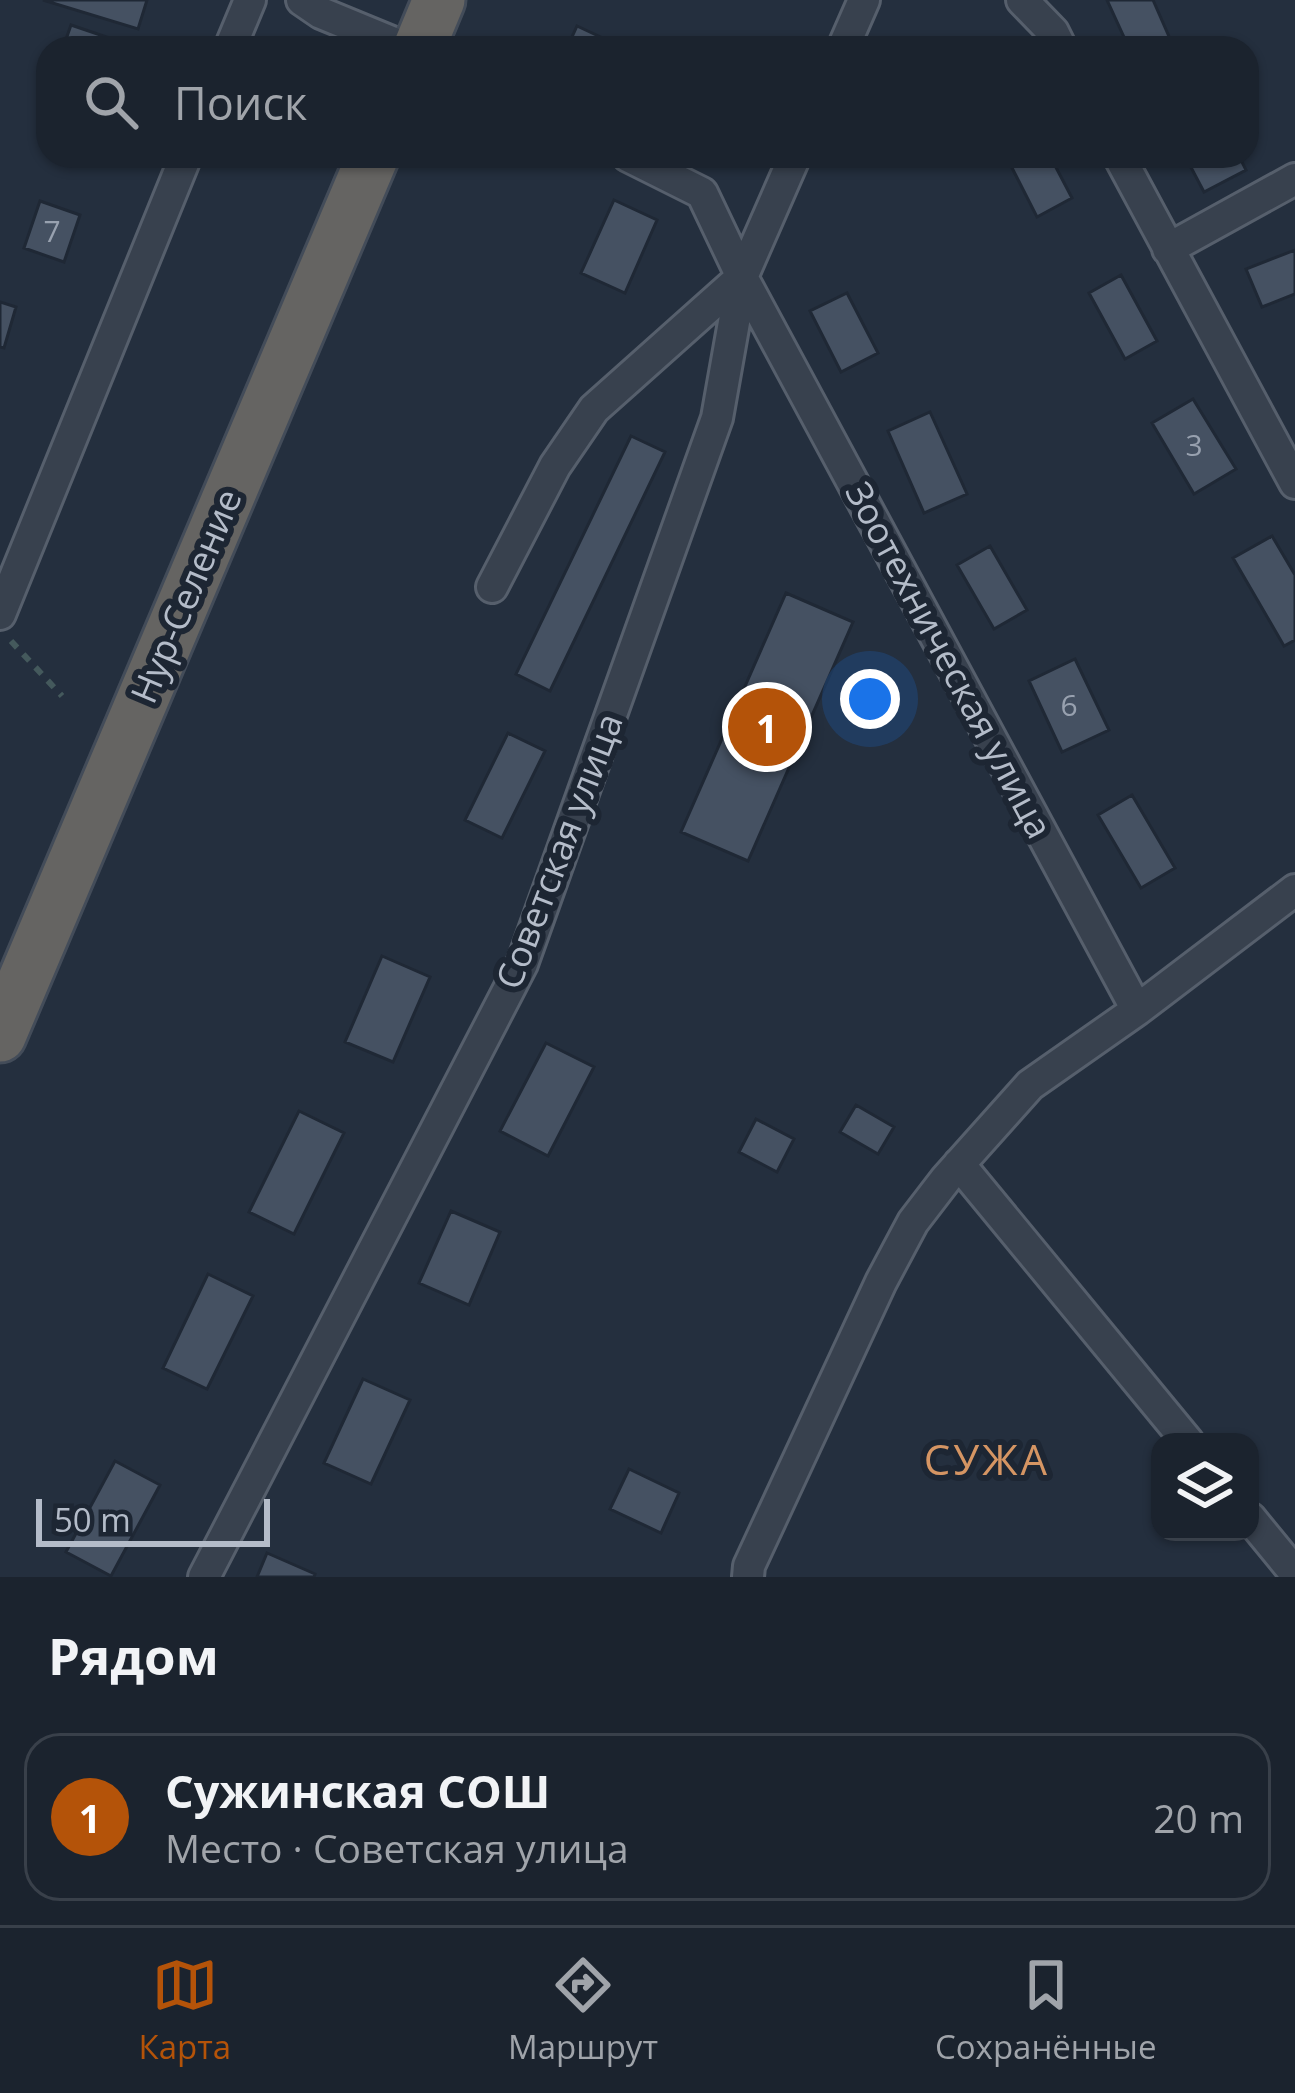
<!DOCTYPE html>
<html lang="ru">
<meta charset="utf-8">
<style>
:root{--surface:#1b232e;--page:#242b36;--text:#f1f3f6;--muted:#a0a4aa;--line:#39404a;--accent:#b45309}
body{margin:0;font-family:"Open Sans",sans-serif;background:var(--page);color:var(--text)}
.controls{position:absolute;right:36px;bottom:36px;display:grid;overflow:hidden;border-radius:24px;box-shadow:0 3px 9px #0004}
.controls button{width:108px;height:108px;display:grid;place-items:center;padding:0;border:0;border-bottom:3px solid var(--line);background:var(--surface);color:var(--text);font:60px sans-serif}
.scale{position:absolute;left:36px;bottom:30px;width:234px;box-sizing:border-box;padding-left:12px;border:6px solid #b4bcc9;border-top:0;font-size:33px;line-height:42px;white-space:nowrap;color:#b4bcc9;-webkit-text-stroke:9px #1d2633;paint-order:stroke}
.you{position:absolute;left:870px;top:699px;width:42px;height:42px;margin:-30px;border:9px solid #fff;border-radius:50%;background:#1a73e8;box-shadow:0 0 0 18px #1a73e833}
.badge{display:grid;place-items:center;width:78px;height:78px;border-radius:50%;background:var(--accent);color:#fff;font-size:39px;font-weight:700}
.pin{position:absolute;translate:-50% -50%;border:6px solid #fff;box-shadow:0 3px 12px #0006}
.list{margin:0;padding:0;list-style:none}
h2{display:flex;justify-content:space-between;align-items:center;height:156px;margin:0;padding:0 48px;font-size:51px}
h2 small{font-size:39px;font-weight:400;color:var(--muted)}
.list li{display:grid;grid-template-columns:78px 1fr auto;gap:36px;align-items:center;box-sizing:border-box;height:168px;margin:0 24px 24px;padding:0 24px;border:3px solid var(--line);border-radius:36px}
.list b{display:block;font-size:45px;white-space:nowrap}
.list p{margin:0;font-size:39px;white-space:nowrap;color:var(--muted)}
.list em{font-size:39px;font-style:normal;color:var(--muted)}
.icon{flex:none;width:66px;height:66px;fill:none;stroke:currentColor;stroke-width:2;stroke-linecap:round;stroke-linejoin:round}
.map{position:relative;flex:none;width:1295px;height:1577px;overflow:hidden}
.search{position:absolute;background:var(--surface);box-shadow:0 3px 9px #0004;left:36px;right:36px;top:36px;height:132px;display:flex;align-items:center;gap:30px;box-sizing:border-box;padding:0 42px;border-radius:36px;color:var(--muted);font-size:45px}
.sheet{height:348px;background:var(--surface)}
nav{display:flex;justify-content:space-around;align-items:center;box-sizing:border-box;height:168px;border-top:3px solid var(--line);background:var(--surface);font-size:33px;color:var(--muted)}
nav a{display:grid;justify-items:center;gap:6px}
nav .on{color:var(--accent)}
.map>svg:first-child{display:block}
.building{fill:#455162;stroke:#1f2835;stroke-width:3}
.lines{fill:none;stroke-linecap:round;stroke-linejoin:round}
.minor-casing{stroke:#565f6c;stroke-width:36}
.trunk-casing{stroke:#434c59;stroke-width:57}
.path{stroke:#44595c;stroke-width:6;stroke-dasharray:9 9;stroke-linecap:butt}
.minor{stroke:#38414e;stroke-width:30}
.trunk{stroke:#656462;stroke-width:51}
.labels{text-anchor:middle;stroke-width:12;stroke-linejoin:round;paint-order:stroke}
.number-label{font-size:30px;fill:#98a1af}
.street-label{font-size:36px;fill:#b4bcc9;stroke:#1d2633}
.quarter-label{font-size:42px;letter-spacing:3px;fill:#d59563;stroke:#1d2633}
</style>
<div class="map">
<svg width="1295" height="1577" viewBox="0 0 1295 1577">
<rect width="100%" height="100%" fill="#242f3e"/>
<!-- building -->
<path class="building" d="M43 0H147L138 29Z
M1107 0H1153L1174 48H1129Z
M71 25 124 43 122 48H63Z
M577 26 609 41 605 48H567Z
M1006 156H1050L1072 198 1037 217Z
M1185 156H1239L1246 170 1204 192Z
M614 200 657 220 625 293 581 273Z
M40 201 80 215 64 262 24 248Z
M1295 250V294L1262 307 1246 269Z
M1121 275 1157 341 1125 359 1089 293Z
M847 293 878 353 841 372 810 311Z
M0 302 16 307 4 348 0 347Z
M1193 399 1236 469 1194 494 1152 423Z
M930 412 967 494 924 513 888 431Z
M631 436 665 452 550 691 516 674Z
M1272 536 1295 575V640L1284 646 1233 558Z
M990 546 1027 610 994 629 957 565Z
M786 593 853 622 748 861 681 832Z
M1075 659 1109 730 1062 752 1029 681Z
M508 733 545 751 502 838 465 820Z
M1132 795 1175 868 1141 888 1098 815Z
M382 956 430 977 393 1062 345 1042Z
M546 1043 594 1067 548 1156 500 1131Z
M856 1105 894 1127 878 1154 840 1132Z
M299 1111 344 1133 294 1234 249 1212Z
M756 1119 794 1139 777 1172 739 1152Z
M451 1211 500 1232 469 1305 419 1283Z
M208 1274 253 1296 207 1389 163 1368Z
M363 1379 410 1400 371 1484 324 1463Z
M115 1461 160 1485 111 1576 66 1552Z
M629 1469 679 1493 661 1533 610 1509Z
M267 1553 315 1574 314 1577H257Z"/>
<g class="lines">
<defs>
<path id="minor" d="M302 0 321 13 406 48
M1022 0 1053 32 1061 48
M230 48 250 0
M843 48 864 0
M628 156 702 193 742 277 1137 1010 1030 1085 946 1179 913 1222 881 1282 749 1566 748 1577
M1119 156 1295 483
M1168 249 1295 179
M492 587 555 466 594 409 742 277
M0 614 186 156
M1137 1010 1295 890
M959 1164 1188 1442
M1250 1518 1295 1573
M204 1577 522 964 717 418 742 277 795 156"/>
<path id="trunk" d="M419 48 439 0
M0 1036 373 156"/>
</defs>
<!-- minor casing -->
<use href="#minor" class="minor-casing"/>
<!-- trunk casing -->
<use href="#trunk" class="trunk-casing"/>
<!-- path -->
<path class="path" d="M11 641 62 696"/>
<!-- minor -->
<use href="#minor" class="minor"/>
<!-- trunk -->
<use href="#trunk" class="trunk"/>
</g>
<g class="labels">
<!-- number labels -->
<g class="number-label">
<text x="52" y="242">7</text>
<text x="1194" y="456">3</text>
<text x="1069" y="716">6</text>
</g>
<!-- street labels -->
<g class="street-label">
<text transform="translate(186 596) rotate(-67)" y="13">Нур-Селение</text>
<text transform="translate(949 660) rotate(62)" y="13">Зоотехническая улица</text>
<text transform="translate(559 851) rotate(-69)" y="13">Советская улица</text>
</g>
<!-- quarter labels -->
<g class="quarter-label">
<text x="987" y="1475">СУЖА</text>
</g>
</g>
</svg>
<div class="controls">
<button><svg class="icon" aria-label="layers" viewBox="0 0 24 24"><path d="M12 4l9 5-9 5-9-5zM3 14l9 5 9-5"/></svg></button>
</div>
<div class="scale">50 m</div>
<div class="you"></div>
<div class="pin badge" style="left:767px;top:727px">1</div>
<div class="search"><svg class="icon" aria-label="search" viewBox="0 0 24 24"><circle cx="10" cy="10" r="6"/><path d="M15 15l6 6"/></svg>Поиск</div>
</div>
<section class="sheet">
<h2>Рядом<small></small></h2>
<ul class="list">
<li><span class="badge">1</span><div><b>Сужинская СОШ</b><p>Место · Советская улица</p></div><em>20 m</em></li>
</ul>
</section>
<nav>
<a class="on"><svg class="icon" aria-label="map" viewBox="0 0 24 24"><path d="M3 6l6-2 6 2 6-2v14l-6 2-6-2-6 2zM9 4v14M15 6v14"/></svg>Карта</a>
<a><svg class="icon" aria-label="directions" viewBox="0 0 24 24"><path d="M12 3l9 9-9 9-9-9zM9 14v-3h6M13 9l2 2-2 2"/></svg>Маршрут</a>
<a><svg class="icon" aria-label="saved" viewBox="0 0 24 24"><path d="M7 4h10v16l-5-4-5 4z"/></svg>Сохранённые</a>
</nav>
